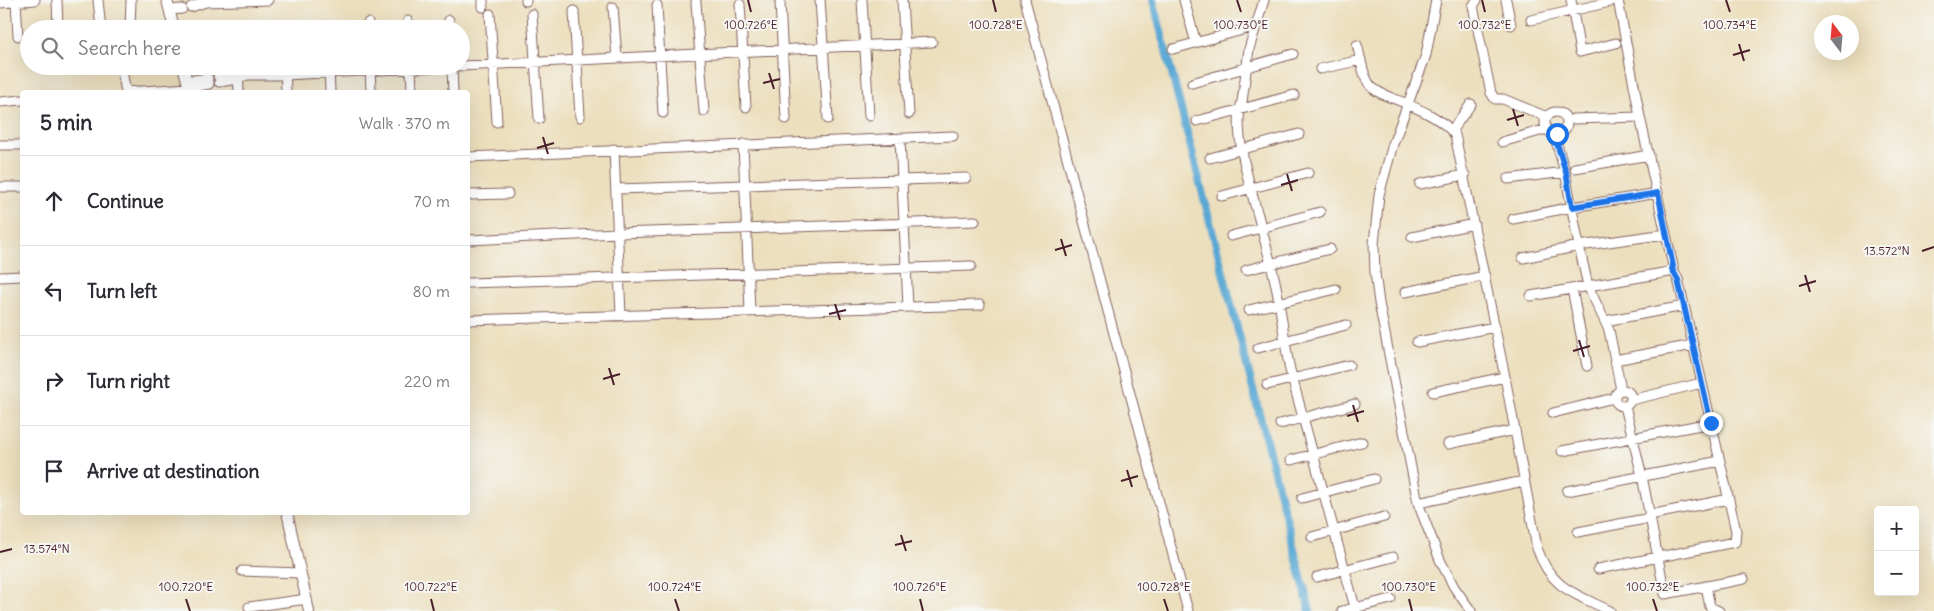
<!DOCTYPE html>
<meta charset="utf-8">
<style>
:root{--surface:#fff;--page:#f2f2f3;--text:#2b2b33;--muted:#7c7c81;--line:#e1e1e2}
body{margin:0;font-family:Delius,sans-serif;background:var(--page);color:var(--text)}
.controls{position:absolute;right:15px;bottom:15px;display:grid;overflow:hidden;border-radius:5px;box-shadow:0 5px 20px #0002}
.controls button{width:45px;height:45px;display:grid;place-items:center;padding:0;border:0;border-bottom:1px solid var(--line);background:var(--surface);color:var(--text);font:25px sans-serif}
.compass{position:absolute;left:1814px;top:15px;width:45px;height:45px;border-radius:50%;background:var(--surface);box-shadow:0 5px 20px #0002;rotate:344deg}
.stop{position:absolute;width:15px;height:15px;margin:-11px;border:4px solid #1a73e8;border-radius:50%;background:#fff}
.stop.end{background:#1a73e8;border-color:#fff;box-shadow:0 1px 5px #0008}
.list{margin:0;padding:0;list-style:none}
h2{display:flex;justify-content:space-between;align-items:center;height:65px;margin:0;padding:0 20px;font-size:21px}
h2 small{font-size:16px;font-weight:400;color:var(--muted)}
.list li{display:grid;grid-template-columns:32px 1fr auto;gap:15px;align-items:center;box-sizing:border-box;height:90px;padding:0 20px;border-top:1px solid var(--line)}
.list b{display:block;font-size:19px;white-space:nowrap}
.list em{font-size:16px;font-style:normal;color:var(--muted)}
.icon{flex:none;width:28px;height:28px;fill:none;stroke:currentColor;stroke-width:2;stroke-linecap:round;stroke-linejoin:round}
.map{position:relative;flex:none;width:1934px;height:611px;overflow:hidden}
.search{position:absolute;background:var(--surface);box-shadow:0 5px 20px #0002;left:20px;top:20px;width:450px;height:55px;display:flex;align-items:center;gap:12px;box-sizing:border-box;padding:0 18px;border-radius:28px;color:var(--muted);font-size:19px}
.panel{position:absolute;background:var(--surface);box-shadow:0 5px 20px #0002;left:20px;top:90px;width:450px;height:425px;border-radius:5px}
.map>svg:first-child{display:block}
.lines{fill:none;stroke-linecap:round;stroke-linejoin:round}
.canal{stroke:#5aa9d4;stroke-width:8}
.minor-casing{stroke:#83625e;stroke-width:11}
.tertiary-casing{stroke:#83625e;stroke-width:12}
.minor{stroke:#fff;stroke-width:9}
.tertiary{stroke:#fff;stroke-width:10}
.route{stroke:#1a73e8;stroke-width:6}
.ticks{fill:none;stroke:#4a1f2b;stroke-width:2}
.ticks-label{font-size:12px;text-anchor:middle;fill:#4a1f2b;stroke:#f6f6f2;stroke-width:4;stroke-linejoin:round;paint-order:stroke}
</style>
<div class="map">
<svg width="1934" height="611" viewBox="0 0 1934 611">
<rect width="100%" height="100%" fill="#f6f6f2"/>
<filter id="ink" filterUnits="userSpaceOnUse"><feTurbulence type="fractalNoise" baseFrequency=".02" numOctaves="2"/><feDisplacementMap in="SourceGraphic" scale="10" xChannelSelector="R" yChannelSelector="G"/><feConvolveMatrix kernelMatrix="1 2 1 2 8 2 1 2 1" color-interpolation-filters="sRGB"/></filter>
<filter id="wash" filterUnits="userSpaceOnUse"><feTurbulence type="fractalNoise" baseFrequency=".0096" numOctaves="4" result="noise"/><feDisplacementMap in="SourceGraphic" scale="20" xChannelSelector="R" yChannelSelector="G"/><feGaussianBlur stdDeviation="1.12" result="paint"/><feColorMatrix in="noise" values="0 0 0 0 0 0 0 0 0 0 0 0 0 0 0 0 0 1.4 0 .05"/><feComposite in="paint" operator="in"/></filter>
<g filter="url(#wash)">
<rect width="100%" height="100%" fill="#ecdfbd"/>
<g class="lines">
<!-- canal -->
<path class="canal" d="M1153 0 1310 611"/>
</g>
</g>
<g filter="url(#ink)">
<g class="lines">
<defs>
<path id="minor" d="M57 0 58 29
M98 0 101 29
M483 0V7
M526 0V1
M820 0 828 119
M862 0 869 116
M902 0 909 114
M1025 0 1188 611
M1184 0 1196 43
M1264 0 1249 49 1242 102C1231 132 1254 199 1262 230 1267 249 1272 267 1276 286 1282 314 1284 342 1290 370L1356 611
M1436 0 1426 55 1393 144 1379 195 1374 244 1375 273 1379 303 1418 503 1440 560 1454 587 1471 611
M1477 0 1473 6 1491 93 1495 99H1503L1547 117
M1506 0 1511 25
M1571 0 1580 52 1616 43
M16 2 18 36
M206 2 268 0
M696 2 704 111
M780 2 786 119
M0 3 35 0
M740 4 746 107
M657 5 663 113
M191 7 206 2 202 0
M613 7 617 58
M170 10 182 9
M574 11 580 117
M490 14 497 122
M532 14 539 119
M449 20V29
M1531 20 1610 2
M408 21 409 29
M368 23V29
M326 26V29
M283 28V29
M130 29 131 0
M1357 45C1361 57 1362 75 1370 85 1377 94 1390 97 1400 101 1419 109 1443 119 1455 135L1505 377 1537 548C1551 589 1574 593 1610 611
M1173 49 1257 26
M121 66 126 92
M238 66 239 92
M285 66 286 92
M329 66 330 92
M370 66 371 92
M411 66 412 92
M452 66 453 92
M461 66 932 42
M1320 69 1361 60
M247 75H285L457 66
M218 76 238 72 247 75 239 79 219 82
M187 81 208 78
M1192 83 1293 54
M126 92 189 88 209 84
M0 102 22 100
M1545 123a11 11 0 1 1 22 0a11 11 0 1 1-22 0Z
M1573 119 1640 117
M1197 121 1294 95
M1452 130 1471 104
M1554 134 1565 172 1579 246 1588 286 1609 330 1621 390
M900 138 908 307
M1502 142 1547 129
M743 144 750 312
M0 145H22
M614 149 621 316
M468 157 953 136
M1210 158 1299 134
M1575 168 1649 155
M1508 179 1565 172
M1420 184 1465 175
M0 187H22
M616 189 966 178
M468 195 508 194
M1222 196 1308 173
M1513 219 1572 207 1658 193
M1231 236 1320 212
M1412 237 1474 224
M468 240 618 233 975 221
M1523 258 1579 246 1666 234
M1246 270 1330 249
M0 277 22 276
M468 283 971 266
M1572 289 1587 366
M1405 292 1485 276
M1531 296 1669 272 1673 266 1640 117 1618 0
M1249 310 1336 289
M468 320 980 305
M1605 321 1684 306
M1417 342 1495 327
M1258 348 1346 325
M1615 360 1693 345
M1267 385 1349 365
M1615 398a8 8 0 1 1 16 0a8 8 0 1 1-16 0Z
M1433 392 1505 377
M1631 400 1702 383
M1625 406 1642 476 1665 594 1744 579
M1553 413 1614 398
M1280 424 1355 404
M1448 444 1515 430
M1562 451 1711 423
M1291 460 1362 442
M1567 491 1720 461
M1302 498 1374 479
M1418 503 1524 481
M1650 515 1729 499
M1578 532 1650 518
M1312 537 1384 517
M1598 569 1735 542 1736 531 1678 279 1672 269
M242 571 301 573
M1317 577 1393 557
M1706 586 1710 607 1719 611
M249 607 307 599
M1342 611 1391 599"/>
<path id="tertiary" d="M167 0 174 29
M183 66 190 92
M287 512 309 611"/>
</defs>
<!-- minor casing -->
<use href="#minor" class="minor-casing"/>
<!-- tertiary casing -->
<use href="#tertiary" class="tertiary-casing"/>
<!-- minor -->
<use href="#minor" class="minor"/>
<!-- tertiary -->
<use href="#tertiary" class="tertiary"/>
</g>
</g>
<g class="lines" filter="url(#ink)">
<!-- route -->
<path class="route" d="M1557 134H1554L1566 172 1572 207 1658 193 1673 266 1672 269 1678 280 1711 423"/>
</g>
<!-- ticks -->
<path class="ticks" d="M748 0 751 12M993 0 996 12M1237 0 1241 12M1482 0 1485 12M1726 0 1730 12M1739 44 1744 61M1733 55 1750 50M769 73 774 89M763 83 780 79M1513 109 1518 126M1507 120 1524 115M543 137 548 154M537 148 554 143M1287 174 1292 191M1281 185 1298 180M1061 239 1066 256M1055 250 1072 245M1922 251 1934 247M1805 275 1810 292M1799 286 1816 281M835 304 840 320M829 314 846 310M1579 340 1584 357M1573 351 1590 346M609 368 614 385M603 379 620 374M1353 405 1358 422M1347 416 1364 411M1127 470 1132 487M1121 481 1138 476M901 535 906 551M895 545 912 541M0 552 12 549M186 599 190 611M431 599 434 611M675 599 679 611M920 599 923 611M1164 599 1168 611M1409 599 1412 611M1653 599 1657 611"/>
<g class="ticks-label">
<text x="751" y="29">100.726°E</text>
<text x="996" y="29">100.728°E</text>
<text x="1241" y="29">100.730°E</text>
<text x="1485" y="29">100.732°E</text>
<text x="1730" y="29">100.734°E</text>
<text x="1887" y="255">13.572°N</text>
<text x="47" y="553">13.574°N</text>
<text x="186" y="591">100.720°E</text>
<text x="431" y="591">100.722°E</text>
<text x="675" y="591">100.724°E</text>
<text x="920" y="591">100.726°E</text>
<text x="1164" y="591">100.728°E</text>
<text x="1409" y="591">100.730°E</text>
<text x="1653" y="591">100.732°E</text>
</g>
</svg>
<div class="controls">
<button>+</button>
<button>−</button>
</div>
<svg class="compass" viewBox="-18 -18 36 36"><path d="M0-13l5 13h-10z" fill="#e53935"/><path d="M0 13l5-13h-10z" fill="#7c7c81"/></svg>
<div class="stop" style="left:1557px;top:134px"></div>
<div class="stop end" style="left:1711px;top:423px"></div>
<div class="search"><svg class="icon" aria-label="search" viewBox="0 0 24 24"><circle cx="10" cy="10" r="6"/><path d="M15 15l6 6"/></svg>Search here</div>
<section class="panel">
<h2>5 min<small>Walk · 370 m</small></h2>
<ul class="list">
<li><svg class="icon" aria-label="ahead" viewBox="0 0 24 24"><path d="M12 20V5M6 11l6-6 6 6"/></svg><div><b>Continue</b></div><em>70 m</em></li>
<li><svg class="icon" aria-label="left" viewBox="0 0 24 24"><path d="M17 20v-9H6M10 6l-5 5 5 5"/></svg><div><b>Turn left</b></div><em>80 m</em></li>
<li><svg class="icon" aria-label="right" viewBox="0 0 24 24"><path d="M7 20v-9h11M14 6l5 5-5 5"/></svg><div><b>Turn right</b></div><em>220 m</em></li>
<li><svg class="icon" aria-label="arrive" viewBox="0 0 24 24"><path d="M6 21V4h12l-3 4 3 4H6"/></svg><div><b>Arrive at destination</b></div></li>
</ul>
</section>
</div>
